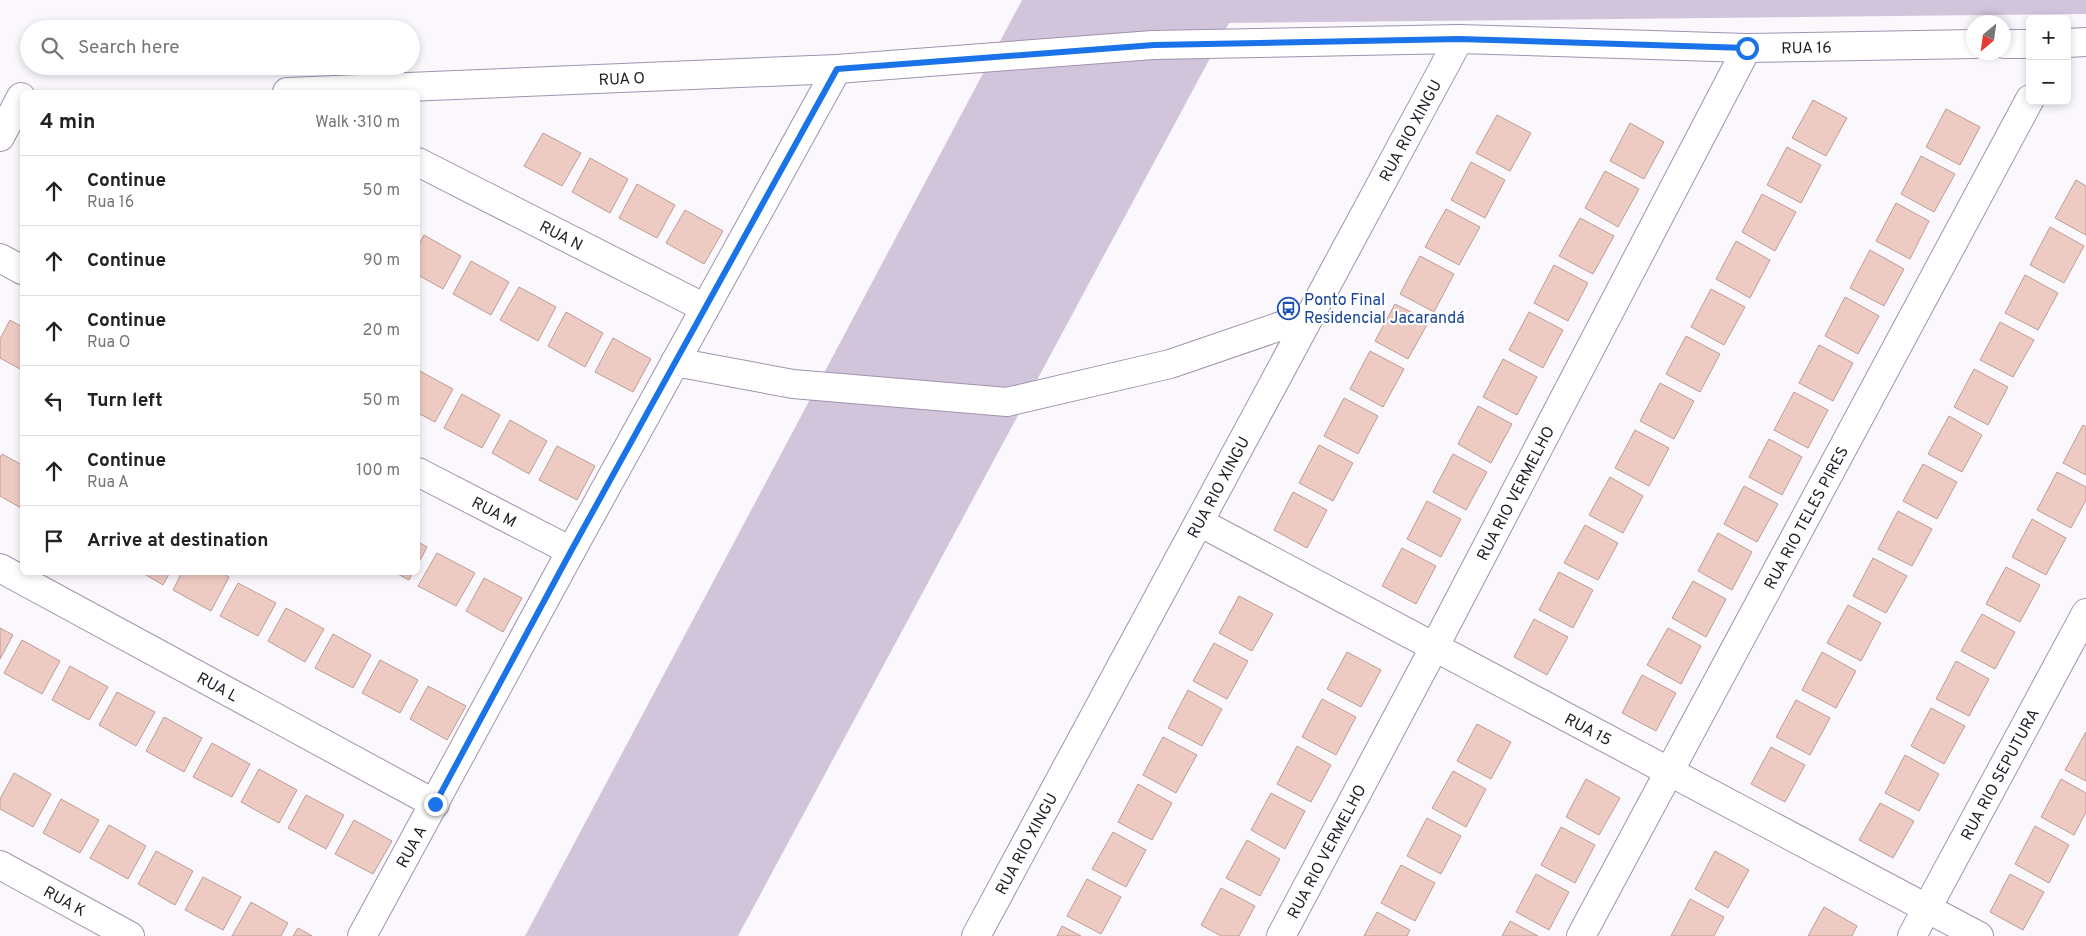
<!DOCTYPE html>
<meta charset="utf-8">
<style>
:root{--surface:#fff;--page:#f2f2f2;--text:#222;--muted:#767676;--line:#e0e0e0}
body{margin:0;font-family:Overpass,sans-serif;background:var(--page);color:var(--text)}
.controls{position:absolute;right:15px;top:15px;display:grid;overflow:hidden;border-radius:8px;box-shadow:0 2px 8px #0003}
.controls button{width:45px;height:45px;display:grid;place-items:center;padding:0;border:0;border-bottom:1px solid var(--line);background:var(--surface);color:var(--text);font:25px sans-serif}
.compass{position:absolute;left:1966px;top:15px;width:45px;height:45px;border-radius:50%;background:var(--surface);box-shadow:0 2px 8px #0003;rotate:209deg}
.stop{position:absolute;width:15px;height:15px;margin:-11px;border:4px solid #1a73e8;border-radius:50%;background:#fff}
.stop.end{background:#1a73e8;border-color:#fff;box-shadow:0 1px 5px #0008}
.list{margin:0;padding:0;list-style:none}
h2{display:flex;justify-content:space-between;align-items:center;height:65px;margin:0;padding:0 20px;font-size:21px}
h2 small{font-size:16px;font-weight:400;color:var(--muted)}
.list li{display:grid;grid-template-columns:32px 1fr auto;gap:15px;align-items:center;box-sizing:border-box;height:70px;padding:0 20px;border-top:1px solid var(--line)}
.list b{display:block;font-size:19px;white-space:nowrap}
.list p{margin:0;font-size:16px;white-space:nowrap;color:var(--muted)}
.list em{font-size:16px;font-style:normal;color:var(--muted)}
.icon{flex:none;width:28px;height:28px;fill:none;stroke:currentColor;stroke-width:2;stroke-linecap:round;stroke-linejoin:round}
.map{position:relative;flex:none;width:2086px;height:936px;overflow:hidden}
.search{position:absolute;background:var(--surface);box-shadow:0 2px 8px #0003;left:20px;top:20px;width:400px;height:55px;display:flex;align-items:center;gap:12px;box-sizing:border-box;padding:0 18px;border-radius:28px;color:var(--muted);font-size:19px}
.panel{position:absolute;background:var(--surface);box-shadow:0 2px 8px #0003;left:20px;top:90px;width:400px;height:485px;border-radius:8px}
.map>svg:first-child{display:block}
.green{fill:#d1c5dc}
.building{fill:#eecbc2;stroke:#bd9c93}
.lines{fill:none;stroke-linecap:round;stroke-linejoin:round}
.minor-casing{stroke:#a192ad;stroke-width:30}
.minor{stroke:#fff;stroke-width:28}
.route{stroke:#1a73e8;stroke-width:6}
.labels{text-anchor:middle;stroke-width:4.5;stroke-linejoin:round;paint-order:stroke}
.street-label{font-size:16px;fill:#231d27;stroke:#fff}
.transit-label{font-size:16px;fill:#164399;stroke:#fff;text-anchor:start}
</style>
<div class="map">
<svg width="2086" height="936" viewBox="0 0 2086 936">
<rect width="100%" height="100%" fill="#fbf8fd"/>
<!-- green -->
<path class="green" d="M1022 0H2086V14L1229 23 738 936H525Z"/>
<!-- building -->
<path class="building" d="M1813 100 1847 118 1826 156 1792 138Z
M1946 109 1980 127 1960 165 1926 147Z
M1497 115 1531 133 1510 171 1476 153Z
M1630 123 1664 142 1644 179 1610 161Z
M543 133 581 153 562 186 524 166Z
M1787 147 1821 165 1801 203 1767 185Z
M1921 156 1955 174 1934 212 1901 194Z
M590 158 628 179 610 213 572 192Z
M1471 162 1505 180 1485 218 1451 200Z
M1605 171 1639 189 1618 227 1585 208Z
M2076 180 2086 186V235L2055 218Z
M637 184 675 205 657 238 619 218Z
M1762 194 1796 212 1775 251 1742 232Z
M1896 203 1929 221 1910 259 1876 241Z
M1446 209 1480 227 1459 265 1425 247Z
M685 210 723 231 704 264 666 243Z
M1580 218 1614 236 1593 274 1559 256Z
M2050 227 2084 246 2064 283 2030 265Z
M424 235 461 256 443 289 418 275V247Z
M1736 241 1770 260 1750 298 1716 279Z
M1870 250 1904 269 1884 306 1850 288Z
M1420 256 1454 274 1434 312 1400 294Z
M471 261 509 282 491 315 453 294Z
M1554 265 1588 283 1568 321 1534 303Z
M2025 275 2058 293 2038 330 2005 313Z
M519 287 556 307 538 341 500 320Z
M1711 289 1745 307 1724 345 1691 327Z
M1845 297 1879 316 1858 354 1825 336Z
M1395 304 1429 321 1408 359 1375 341Z
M566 312 603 333 585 367 548 346Z
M1529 312 1563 330 1543 368 1509 350Z
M10 320 22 327V370L0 358V339Z
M2000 322 2034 340 2013 377 1980 360Z
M1686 336 1720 354 1700 392 1666 374Z
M613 338 651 359 633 392 595 372Z
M1819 345 1853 363 1833 401 1799 383Z
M1370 351 1404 369 1383 407 1350 389Z
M1503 359 1537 377 1517 415 1483 397Z
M1974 369 2008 387 1988 425 1954 407Z
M418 370 453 389 435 422 418 413Z
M1660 383 1694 401 1674 439 1640 421Z
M1794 392 1828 410 1808 448 1774 430Z
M462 394 500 415 482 448 444 428Z
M1344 398 1378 416 1358 454 1324 436Z
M1478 406 1512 424 1491 463 1458 444Z
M1949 416 1982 435 1962 472 1928 454Z
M510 420 547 441 529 474 492 453Z
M2083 425 2086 427V475L2063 463Z
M1635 430 1669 448 1649 486 1615 468Z
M1769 439 1802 457 1782 495 1749 477Z
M1319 445 1353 463 1333 501 1299 483Z
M557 446 595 466 577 500 539 480Z
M2 454 22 465 21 508 0 496V457Z
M1453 454 1487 472 1466 510 1433 492Z
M1923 464 1957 482 1937 519 1903 501Z
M2057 472 2086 487V500L2071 528 2037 510Z
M1610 477 1643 496 1623 533 1589 515Z
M1744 486 1778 504 1757 542 1724 524Z
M1293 492 1327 510 1307 548 1274 530Z
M1427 501 1461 519 1441 557 1407 539Z
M1898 511 1932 529 1912 566 1878 549Z
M2032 519 2066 538 2046 575 2012 557Z
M1585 525 1618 543 1598 580 1564 563Z
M1718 533 1752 552 1732 590 1698 571Z
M418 542 427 547 418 564Z
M1402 548 1436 566 1416 604 1382 586Z
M437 553 475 573 456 606 418 586Z
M1873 558 1907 576 1886 613 1853 596Z
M2006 567 2040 585 2020 622 1986 604Z
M141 572H170L163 585Z
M182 572H220L229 577 211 611 173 590Z
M394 572H413L409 580Z
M1559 572 1593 590 1573 628 1539 610Z
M484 578 522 598 503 632 466 611Z
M1693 581 1726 599 1706 637 1672 618Z
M238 583 276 603 258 636 220 616Z
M1239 596 1273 614 1252 651 1219 633Z
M1848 605 1881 623 1861 661 1827 643Z
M286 608 324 629 305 662 268 641Z
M1982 614 2015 632 1995 669 1961 651Z
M1534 619 1568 637 1547 675 1514 657Z
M0 628 13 635 0 659Z
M1668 628 1701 646 1681 684 1647 665Z
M333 634 371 655 353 688 315 668Z
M22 640 60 661 42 694 4 673Z
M1214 643 1248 661 1227 699 1193 681Z
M1347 652 1381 670 1361 707 1327 689Z
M1822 652 1856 671 1836 708 1802 690Z
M380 660 418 680 400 713 362 693Z
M1956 661 1989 679 1969 716 1936 699Z
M70 666 108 687 89 720 52 700Z
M1642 675 1676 693 1656 731 1622 713Z
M428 686 466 706 447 740 410 719Z
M1188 690 1222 709 1202 746 1168 728Z
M117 692 155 712 136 746 99 725Z
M1322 699 1356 717 1336 755 1302 737Z
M1796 700 1830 718 1810 755 1776 737Z
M1931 708 1965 726 1944 764 1911 746Z
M164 717 202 738 184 772 146 751Z
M1477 724 1511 742 1491 779 1457 761Z
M2086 732V781L2065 770Z
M1163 737 1197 755 1176 793 1143 775Z
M212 743 250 764 232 797 193 777Z
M1297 746 1331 765 1311 802 1277 784Z
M1771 747 1805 765 1785 802 1751 784Z
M1905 755 1939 774 1919 811 1885 793Z
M259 769 297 790 279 823 241 802Z
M1453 771 1486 789 1466 827 1432 808Z
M14 773 51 794 33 827 0 809V799Z
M1586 779 1620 798 1599 835 1566 817Z
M2061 779 2086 793V812L2074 835 2041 817Z
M1138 784 1172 803 1152 840 1118 822Z
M1271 793 1305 811 1285 849 1251 830Z
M306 795 344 815 326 849 288 828Z
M61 799 99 820 80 853 43 833Z
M1880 803 1914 821 1893 858 1859 840Z
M1427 818 1461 836 1441 874 1407 856Z
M354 820 392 841 373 874 335 854Z
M109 825 146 846 128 879 90 858Z
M2035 826 2069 845 2049 883 2015 864Z
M1561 827 1595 845 1575 883 1541 865Z
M1113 832 1146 850 1126 887 1092 869Z
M1247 840 1280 859 1260 896 1226 878Z
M156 851 193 871 175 905 138 884Z
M1715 851 1749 870 1728 908 1695 889Z
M1401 865 1435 883 1415 921 1381 903Z
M1536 874 1569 892 1549 930 1516 912Z
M2010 874 2044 892 2023 930 1990 912Z
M203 877 241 897 223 930 185 910Z
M1087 879 1121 897 1101 934 1067 916Z
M1221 888 1255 906 1239 936H1221L1201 925Z
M1690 899 1724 917 1714 936H1671Z
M251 902 288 923 281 936H232Z
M1824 907 1857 926 1852 936H1808Z
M1377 912 1410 930 1407 936H1364Z
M1510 921 1538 936H1502Z
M1062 926 1081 936H1057Z
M298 928 312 936H293Z"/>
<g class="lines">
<defs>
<g id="minor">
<path d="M2067 43 2086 42"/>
<path d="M2004 44H2030"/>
<path id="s1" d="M287 92 837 69 1153 45 1459 39 1747 48 1974 44"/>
<path d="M0 137 21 97"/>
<path id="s2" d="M418 162 705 308"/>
<path d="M0 258 22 270"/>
<path d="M675 362 793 384 1007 402 1170 364 1310 316"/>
<path id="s3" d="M418 472 571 551"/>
<path id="s4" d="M1199 522 1979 936"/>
<path id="s5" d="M0 568 435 804"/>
<path id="s6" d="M0 865 130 936"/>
<path id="s7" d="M362 936 571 551 837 69"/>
<path id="s8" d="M976 936 1459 39"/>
<path id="s9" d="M1281 936 1435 646 1747 48"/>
<path id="s10" d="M1581 936 2030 99"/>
<path id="s11" d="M1912 936 2086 613"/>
</g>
</defs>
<!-- minor casing -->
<use href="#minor" class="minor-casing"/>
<!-- minor -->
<use href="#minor" class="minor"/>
</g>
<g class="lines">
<!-- route -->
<path class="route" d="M435 804 571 551 837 69 1154 45 1459 39 1747 48"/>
</g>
<!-- icons -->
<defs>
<symbol id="bus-ring" viewBox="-11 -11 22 22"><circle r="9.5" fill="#fff" stroke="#1a4fb4" stroke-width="1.5"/><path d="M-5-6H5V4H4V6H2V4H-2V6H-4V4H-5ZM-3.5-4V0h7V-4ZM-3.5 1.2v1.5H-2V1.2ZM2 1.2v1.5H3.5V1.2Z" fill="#1a4fb4"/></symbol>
</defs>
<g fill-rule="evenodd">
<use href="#bus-ring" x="1276" y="296" width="25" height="25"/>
</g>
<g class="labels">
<!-- street labels -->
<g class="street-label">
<text dy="6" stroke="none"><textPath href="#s1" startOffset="1521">RUA 16</textPath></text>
<text dy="6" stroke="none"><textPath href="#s1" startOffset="335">RUA O</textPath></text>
<text dy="6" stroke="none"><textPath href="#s8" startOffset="915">RUA RIO XINGU</textPath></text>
<text dy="6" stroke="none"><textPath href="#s2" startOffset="161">RUA N</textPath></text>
<text dy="6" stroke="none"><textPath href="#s8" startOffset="510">RUA RIO XINGU</textPath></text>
<text dy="6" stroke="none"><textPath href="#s9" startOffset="501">RUA RIO VERMELHO</textPath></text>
<text dy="6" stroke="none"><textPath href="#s3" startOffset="86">RUA M</textPath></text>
<text dy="6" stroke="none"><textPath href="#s10" startOffset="475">RUA RIO TELES PIRES</textPath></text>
<text dy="6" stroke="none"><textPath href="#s5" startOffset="248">RUA L</textPath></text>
<text dy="6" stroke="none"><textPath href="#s4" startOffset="441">RUA 15</textPath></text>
<text dy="6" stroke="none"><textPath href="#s11" startOffset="184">RUA RIO SEPUTURA</textPath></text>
<text dy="6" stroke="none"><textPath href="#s8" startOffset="105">RUA RIO XINGU</textPath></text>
<text dy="6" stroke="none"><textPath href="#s7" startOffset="102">RUA A</textPath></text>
<text dy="6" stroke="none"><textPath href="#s9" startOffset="96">RUA RIO VERMELHO</textPath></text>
<text dy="6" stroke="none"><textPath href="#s6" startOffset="74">RUA K</textPath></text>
</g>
<!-- transit labels -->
<g class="transit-label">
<text x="1304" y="305">Ponto Final<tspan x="1304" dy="18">Residencial Jacarandá</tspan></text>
</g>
</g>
</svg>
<div class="controls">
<button>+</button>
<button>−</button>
</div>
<svg class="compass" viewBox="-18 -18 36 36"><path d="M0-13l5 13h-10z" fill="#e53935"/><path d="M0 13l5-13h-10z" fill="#767676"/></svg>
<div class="stop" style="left:1747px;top:48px"></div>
<div class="stop end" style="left:435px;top:804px"></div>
<div class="search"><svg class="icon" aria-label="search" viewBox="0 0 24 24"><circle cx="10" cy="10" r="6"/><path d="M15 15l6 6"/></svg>Search here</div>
<section class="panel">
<h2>4 min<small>Walk · 310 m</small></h2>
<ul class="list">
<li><svg class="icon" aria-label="ahead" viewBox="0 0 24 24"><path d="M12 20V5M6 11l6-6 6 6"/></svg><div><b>Continue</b><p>Rua 16</p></div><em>50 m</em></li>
<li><svg class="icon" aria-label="ahead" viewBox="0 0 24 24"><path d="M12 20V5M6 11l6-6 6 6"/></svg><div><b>Continue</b></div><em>90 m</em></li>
<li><svg class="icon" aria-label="ahead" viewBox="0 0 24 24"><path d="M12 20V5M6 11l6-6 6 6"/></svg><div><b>Continue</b><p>Rua O</p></div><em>20 m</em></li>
<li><svg class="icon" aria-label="left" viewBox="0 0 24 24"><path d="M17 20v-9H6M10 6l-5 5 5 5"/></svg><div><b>Turn left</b></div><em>50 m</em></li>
<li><svg class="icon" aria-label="ahead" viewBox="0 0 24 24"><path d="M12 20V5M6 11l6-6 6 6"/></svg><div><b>Continue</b><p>Rua A</p></div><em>100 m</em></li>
<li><svg class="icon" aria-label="arrive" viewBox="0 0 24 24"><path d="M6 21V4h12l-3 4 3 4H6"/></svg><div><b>Arrive at destination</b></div></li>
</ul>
</section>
</div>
